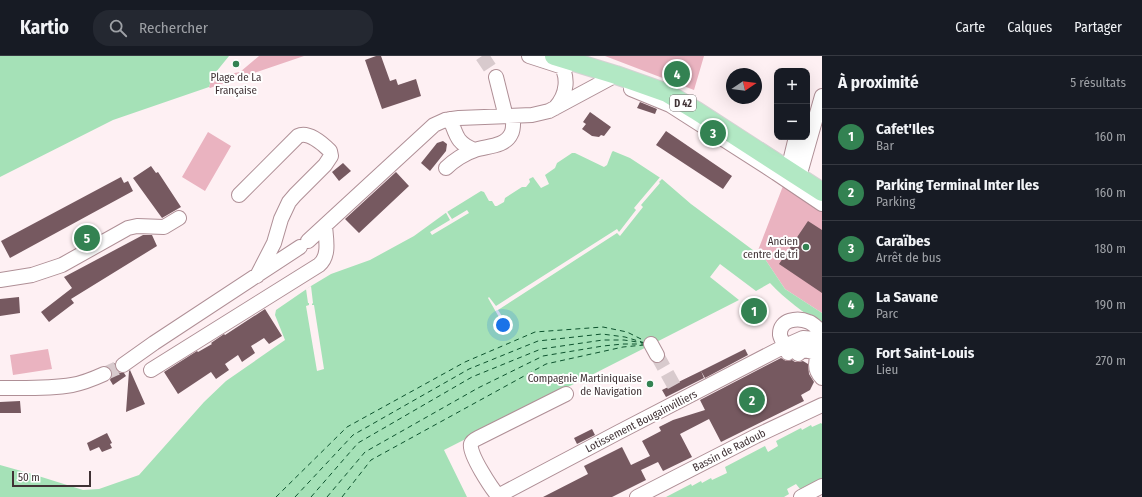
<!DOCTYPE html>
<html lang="fr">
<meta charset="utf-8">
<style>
:root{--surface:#171b24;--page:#242831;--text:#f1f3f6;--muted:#9ea1a6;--line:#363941;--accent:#338252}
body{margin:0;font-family:"Fira Sans Condensed",sans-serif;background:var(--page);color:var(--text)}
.controls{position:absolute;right:12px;top:12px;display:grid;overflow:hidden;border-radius:8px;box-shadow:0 4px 16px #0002}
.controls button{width:36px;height:36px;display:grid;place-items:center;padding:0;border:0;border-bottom:1px solid var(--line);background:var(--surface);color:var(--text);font:20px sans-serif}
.compass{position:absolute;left:726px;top:12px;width:36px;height:36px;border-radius:50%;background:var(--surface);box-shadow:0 4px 16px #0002;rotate:77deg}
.scale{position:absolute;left:12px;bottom:10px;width:79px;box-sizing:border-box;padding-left:4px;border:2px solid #403235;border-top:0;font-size:11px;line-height:14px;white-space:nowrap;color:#403235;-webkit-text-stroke:3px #fff;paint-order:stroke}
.you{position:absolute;left:503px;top:269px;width:14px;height:14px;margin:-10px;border:3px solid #fff;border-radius:50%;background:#1a73e8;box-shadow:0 0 0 6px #1a73e833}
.badge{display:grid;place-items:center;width:26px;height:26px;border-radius:50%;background:var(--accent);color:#fff;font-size:13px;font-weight:700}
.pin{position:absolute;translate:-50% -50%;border:2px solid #fff;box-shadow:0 1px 4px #0006}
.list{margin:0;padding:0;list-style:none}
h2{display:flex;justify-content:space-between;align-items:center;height:52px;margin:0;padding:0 16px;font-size:17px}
h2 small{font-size:13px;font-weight:400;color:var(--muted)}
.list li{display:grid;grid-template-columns:26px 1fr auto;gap:12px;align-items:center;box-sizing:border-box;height:56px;padding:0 16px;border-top:1px solid var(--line)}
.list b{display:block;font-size:15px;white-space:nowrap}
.list p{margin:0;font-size:13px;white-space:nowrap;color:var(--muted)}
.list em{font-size:13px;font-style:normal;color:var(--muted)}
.icon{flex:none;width:22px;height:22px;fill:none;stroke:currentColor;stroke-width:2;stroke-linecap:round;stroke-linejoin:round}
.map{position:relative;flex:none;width:822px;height:441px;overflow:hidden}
header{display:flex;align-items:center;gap:24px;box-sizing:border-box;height:56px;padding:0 20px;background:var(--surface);border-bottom:1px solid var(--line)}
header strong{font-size:19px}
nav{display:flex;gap:22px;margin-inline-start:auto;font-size:14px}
.search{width:280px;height:36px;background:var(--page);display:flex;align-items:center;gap:10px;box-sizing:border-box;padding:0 14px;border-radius:16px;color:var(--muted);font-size:15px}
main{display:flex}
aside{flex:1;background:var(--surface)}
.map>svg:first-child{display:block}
.green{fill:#eab3c0}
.water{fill:#a5e1b7}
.pier{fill:#fef0f3}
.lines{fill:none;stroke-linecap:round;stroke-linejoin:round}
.ferry{stroke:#0d532e;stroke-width:1;stroke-dasharray:5 4;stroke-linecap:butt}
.building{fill:#765960}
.minor-tunnel{stroke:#d8cacd;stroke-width:14;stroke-dasharray:14 7;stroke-linecap:butt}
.minor-casing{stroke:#af8f96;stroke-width:16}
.major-casing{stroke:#d5d2d3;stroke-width:20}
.minor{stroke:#fff;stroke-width:14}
.major{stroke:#b2e8c4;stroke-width:18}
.poi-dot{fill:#338252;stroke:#fff;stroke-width:1.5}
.labels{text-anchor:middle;stroke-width:4;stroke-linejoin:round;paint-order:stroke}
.shield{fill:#fff;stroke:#797072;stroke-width:1}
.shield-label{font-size:10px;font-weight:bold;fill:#403235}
.poi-label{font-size:11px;fill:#403235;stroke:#fff;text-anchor:end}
.street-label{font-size:11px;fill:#403235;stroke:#fff}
</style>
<header>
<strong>Kartio</strong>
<div class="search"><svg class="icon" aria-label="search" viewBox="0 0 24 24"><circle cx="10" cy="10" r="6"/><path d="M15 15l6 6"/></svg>Rechercher</div>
<nav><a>Carte</a><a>Calques</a><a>Partager</a></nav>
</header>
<main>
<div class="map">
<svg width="822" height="441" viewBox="0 0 822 441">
<rect width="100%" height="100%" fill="#fef0f3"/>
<!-- green -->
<path class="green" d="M259 0H304L210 32 209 31 212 21 240 16Z
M605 0H704L694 34Z
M208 76 231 90 205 135 182 121Z
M783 130 822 156V257L785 233 765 203 757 197Z
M48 293 52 313 13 319 10 299Z"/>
<!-- water -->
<path class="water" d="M0 0H229L212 21 209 31 113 64 0 121Z
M613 95 630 102 662 123 691 148 765 203 785 233 822 257V269C803 256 786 244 770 227L756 235 720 208 710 221 739 244 444 394 467 441H0V409L32 418 83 434 99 433 139 419 204 346 226 325 285 284 275 259 276 254 311 230 331 218 370 204 414 180 447 156 481 135 484 136 489 145H492L495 150H497L504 146 505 142 522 131H526L530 126 529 123 533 121 541 132 549 128 545 119 555 112 557 107 572 97H575L604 111 607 109 612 96Z
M821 367 822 368V422L800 433 796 428 787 433 789 438 784 441H666L691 428 692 430 701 425 702 427 711 422 712 424 727 417 725 411 765 390 768 396 778 390 776 385 801 372 802 374 811 369 812 371Z"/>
<!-- pier -->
<path class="pier" d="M661 120 663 122 659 126 660 127 641 149 643 151 620 180 617 177 498 254 502 260 500 263 488 242 489 241 496 250 617 173 619 176 636 154 634 152Z
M446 154 452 163 467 154 469 157 432 179 430 176 450 164 445 155Z
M311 230 313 247 312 248V249H314L324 313 317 315 306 250 309 249V247H308L306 233Z"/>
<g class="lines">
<!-- ferry -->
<path class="ferry" d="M276 441 347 371 465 306 535 276 603 271 627 276 645 285
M295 441 353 379 469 313 538 285 602 278 625 281 645 287
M311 441 358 387 472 321 541 293 603 284H624L644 287
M327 441 365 396 478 332 543 300 603 290 623 288H644
M342 441 371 404 546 308 623 291 644 289"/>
</g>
<!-- building -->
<path class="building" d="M376 0H381L390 25 396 23 398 29 416 23 421 40 382 53 365 4Z
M640 46 657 53 655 58 637 52Z
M590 56 611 71 604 80 601 79 599 81 592 80 582 73 586 68 583 66Z
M666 75 732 120 723 133 656 89Z
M443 85 447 88 446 95 430 115 421 107 437 87Z
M343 107 351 115 339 125 332 116Z
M151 110 156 117 158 116 181 151 162 162 133 122Z
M396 116 409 130 359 177 345 163Z
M121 121 124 127 128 125 133 135 10 202 1 185Z
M808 165 822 174V237L779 208Z
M143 179H152L157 190 71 243 74 247 49 266 41 256 72 232 64 221Z
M19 241 20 257 0 260V243Z
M265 253 282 280 269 288 264 282 251 290 255 297 242 306 238 299 225 308 229 314 216 323 211 316 178 338 164 316 197 295 198 296 212 288 211 287 224 278 225 279Z
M745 293 748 299 705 322 701 315Z
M781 302 786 305 792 304 795 306H799L803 305 808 308 809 318 814 326 810 334 801 339 804 345 721 386 709 363 680 378 692 401 663 415 658 406 641 414 646 424 612 441H543L588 418 584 410 622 391 631 409 650 400 642 385 661 375 659 371 673 364 705 354 700 344Z
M115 307V310L116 314 120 317H124L126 320 113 329 110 324 112 319V315L109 311Z
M130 314 145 348 126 356 129 315Z
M701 315 704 322 666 341 662 334Z
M20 345 21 357H0V346Z
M592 373 595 379 577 388 574 382Z
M107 377 112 387 110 388 112 392 102 396 99 391 90 395 87 387Z"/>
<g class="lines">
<!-- minor-tunnel -->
<path class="minor-tunnel" d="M482 0 496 21
M657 299 677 335
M104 318 115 313 123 309"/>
<defs>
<path id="minor" d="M529 0 566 12
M496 21 504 53V60
M631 33 670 49 776 117 822 148
M555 52C567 39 570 20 558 5
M450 63C457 80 456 86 474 94
M446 112C453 105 465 97 475 94 486 90 505 91 511 78 514 73 513 66 513 60
M788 114 796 81
M799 121 822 40
M239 139 298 80C308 75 323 88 330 95L331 100 325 109 295 139 289 146 281 163 274 187 257 220
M308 185 434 69 445 64 459 62 532 59 549 55 616 19
M0 224 32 219 62 209 128 172 137 170 164 171 179 162
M651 288 657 299
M822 295C814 303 814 314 822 322
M788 297C786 291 781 284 780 279 779 263 798 261 809 266 814 268 818 273 822 276
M798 298 803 294 813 296 817 301
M123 309 154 287 300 191
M151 314 319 209C330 200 326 183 325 170
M0 332C24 332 48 333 72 329 83 327 93 323 104 318
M498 440 619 376 785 290 803 282 816 283 822 290
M499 441C492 433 468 397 471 388 472 385 476 383 478 382L566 338
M637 441 756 380 822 349
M801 441 822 430"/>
<path id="major" d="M554 0 616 19 667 37 695 54 822 136"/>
</defs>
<!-- minor casing -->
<use href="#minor" class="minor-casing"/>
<!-- major casing -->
<use href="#major" class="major-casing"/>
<!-- minor -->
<use href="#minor" class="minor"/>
<!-- major -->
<use href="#major" class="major"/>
</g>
<!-- markers -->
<g class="poi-dot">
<circle cx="236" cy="8" r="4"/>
<circle cx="806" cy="191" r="4"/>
<circle cx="650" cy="328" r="4"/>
</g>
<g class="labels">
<!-- shield labels -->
<rect class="shield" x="670" y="39" width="26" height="16" rx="3"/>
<g class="shield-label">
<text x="683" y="51">D 42</text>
</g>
<!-- poi labels -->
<g class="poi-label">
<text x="236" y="25" text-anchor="middle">Plage de La<tspan x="236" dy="13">Française</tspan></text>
<text x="798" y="189">Ancien<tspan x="798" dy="13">centre de tri</tspan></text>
<text x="642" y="326">Compagnie Martiniquaise<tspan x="642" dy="13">de Navigation</tspan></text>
</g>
<!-- street labels -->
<g class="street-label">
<text transform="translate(641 365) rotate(-27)" y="4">Lotissement Bougainvilliers</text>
<text transform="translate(729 394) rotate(-27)" y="4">Bassin de Radoub</text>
</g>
</g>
</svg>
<div class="controls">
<button>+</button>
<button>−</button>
</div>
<svg class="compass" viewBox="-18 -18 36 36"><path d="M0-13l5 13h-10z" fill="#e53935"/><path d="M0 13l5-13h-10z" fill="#9ea1a6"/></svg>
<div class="scale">50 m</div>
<div class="you"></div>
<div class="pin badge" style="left:754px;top:255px">1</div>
<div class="pin badge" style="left:752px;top:344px">2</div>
<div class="pin badge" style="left:713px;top:77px">3</div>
<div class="pin badge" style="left:677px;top:18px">4</div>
<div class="pin badge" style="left:87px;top:182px">5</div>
</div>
<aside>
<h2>À proximité<small>5 résultats</small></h2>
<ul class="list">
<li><span class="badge">1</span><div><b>Cafet'Iles</b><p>Bar</p></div><em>160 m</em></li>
<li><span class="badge">2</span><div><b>Parking Terminal Inter Iles</b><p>Parking</p></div><em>160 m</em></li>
<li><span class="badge">3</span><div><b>Caraïbes</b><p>Arrêt de bus</p></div><em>180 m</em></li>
<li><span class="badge">4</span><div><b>La Savane</b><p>Parc</p></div><em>190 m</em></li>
<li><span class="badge">5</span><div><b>Fort Saint-Louis</b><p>Lieu</p></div><em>270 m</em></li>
</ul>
</aside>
</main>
